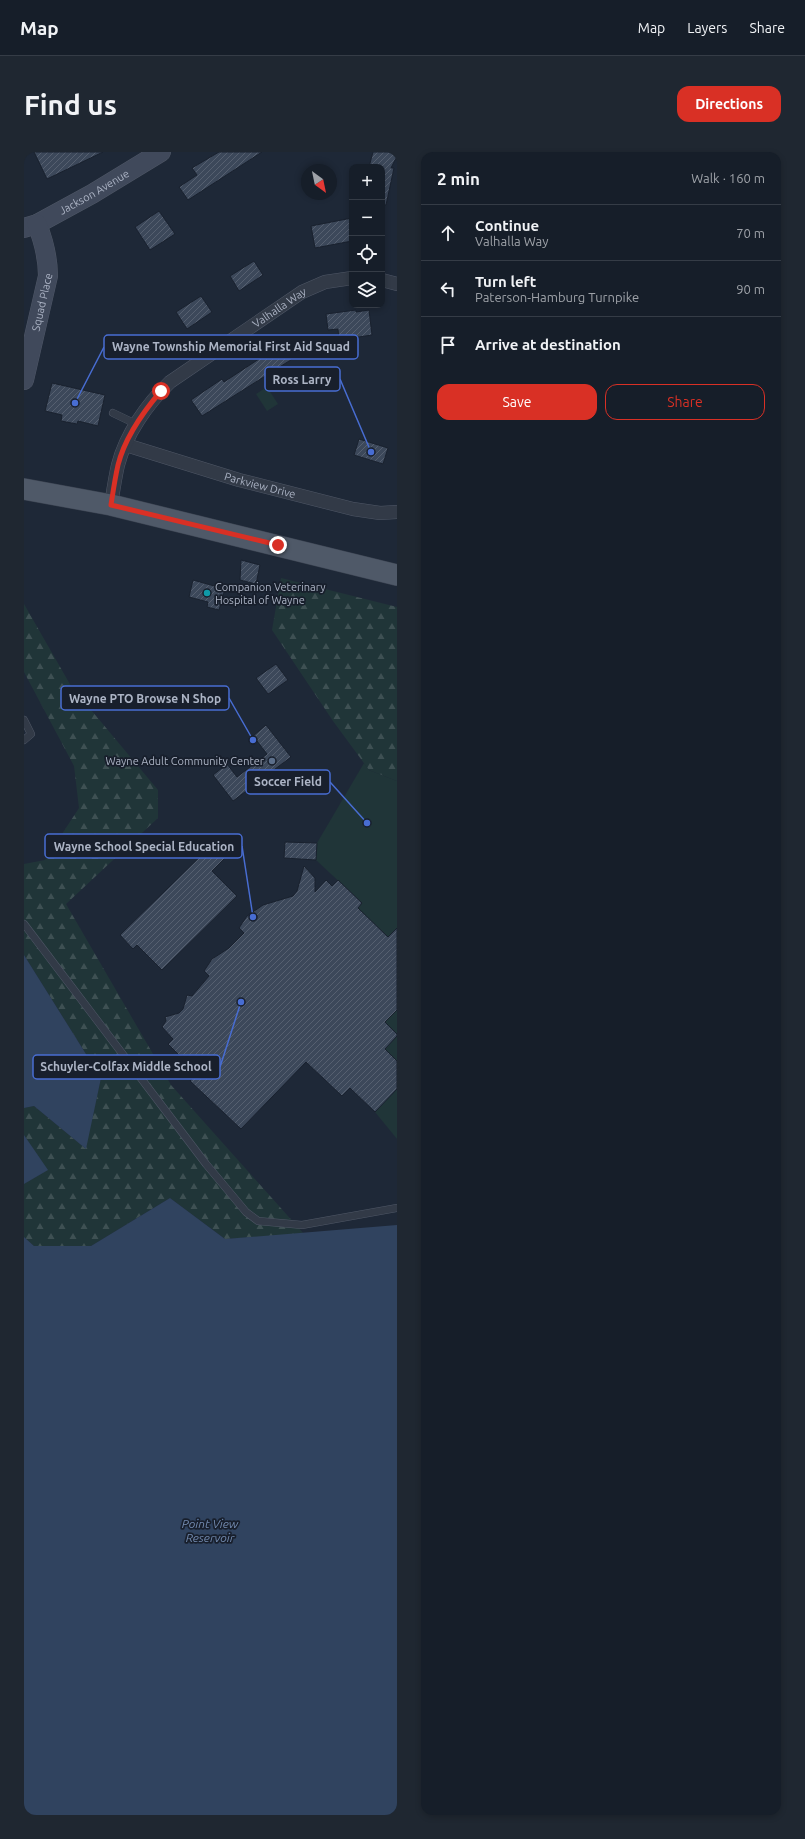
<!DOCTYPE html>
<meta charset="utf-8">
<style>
:root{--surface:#161e29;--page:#1f2731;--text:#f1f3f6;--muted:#9ea2a8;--line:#353c46;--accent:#d93025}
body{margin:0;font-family:Ubuntu,sans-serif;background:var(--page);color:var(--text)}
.controls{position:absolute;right:12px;top:12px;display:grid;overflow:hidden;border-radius:8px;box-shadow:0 2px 6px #0003}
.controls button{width:36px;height:36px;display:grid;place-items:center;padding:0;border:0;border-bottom:1px solid var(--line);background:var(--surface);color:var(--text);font:20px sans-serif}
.compass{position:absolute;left:277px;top:12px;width:36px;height:36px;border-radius:50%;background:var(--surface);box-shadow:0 2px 6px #0003;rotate:147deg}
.stop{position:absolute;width:12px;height:12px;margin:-9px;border:3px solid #d93025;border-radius:50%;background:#fff}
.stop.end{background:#d93025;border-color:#fff;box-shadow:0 1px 4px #0008}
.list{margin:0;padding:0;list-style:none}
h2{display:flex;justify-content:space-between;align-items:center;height:52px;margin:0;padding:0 16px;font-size:17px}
h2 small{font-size:13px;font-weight:400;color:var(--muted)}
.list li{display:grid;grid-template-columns:26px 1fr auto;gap:12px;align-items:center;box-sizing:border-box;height:56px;padding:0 16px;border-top:1px solid var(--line)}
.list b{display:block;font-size:15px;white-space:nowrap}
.list p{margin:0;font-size:13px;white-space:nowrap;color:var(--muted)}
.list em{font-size:13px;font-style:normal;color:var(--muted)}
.actions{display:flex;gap:8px;padding:12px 16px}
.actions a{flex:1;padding:9px 0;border:1px solid var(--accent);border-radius:12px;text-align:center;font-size:14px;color:var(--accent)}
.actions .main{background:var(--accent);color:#fff}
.icon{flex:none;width:22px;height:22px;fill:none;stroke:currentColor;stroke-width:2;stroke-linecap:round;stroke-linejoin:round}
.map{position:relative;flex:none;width:373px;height:1663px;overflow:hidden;border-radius:12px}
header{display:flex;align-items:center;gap:24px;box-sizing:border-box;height:56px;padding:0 20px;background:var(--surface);border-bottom:1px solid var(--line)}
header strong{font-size:19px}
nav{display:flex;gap:22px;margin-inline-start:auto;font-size:14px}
.intro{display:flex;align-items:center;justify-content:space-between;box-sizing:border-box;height:96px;padding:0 24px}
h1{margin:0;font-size:28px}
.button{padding:10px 18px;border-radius:12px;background:var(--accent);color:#fff;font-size:14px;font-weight:700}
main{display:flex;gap:24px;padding:0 24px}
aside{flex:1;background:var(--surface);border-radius:12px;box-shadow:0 2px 6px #0003}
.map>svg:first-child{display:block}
.green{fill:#203538}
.forest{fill:url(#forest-firs)}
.water{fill:#30435f}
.building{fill:url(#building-hatch);stroke:#19212e}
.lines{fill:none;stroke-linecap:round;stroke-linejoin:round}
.lane-casing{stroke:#4f5766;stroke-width:8}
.street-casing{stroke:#4f5766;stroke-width:14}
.secondary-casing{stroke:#4f5766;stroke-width:20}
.primary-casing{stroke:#3b4351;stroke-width:22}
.lane{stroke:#323a47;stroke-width:7}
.street{stroke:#323a47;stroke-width:13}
.secondary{stroke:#40495b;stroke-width:19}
.primary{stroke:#4f5968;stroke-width:21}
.route{stroke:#d93025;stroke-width:5}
.culture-dot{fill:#0f9aa8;stroke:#181f2c;stroke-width:1.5}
.service-dot{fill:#5c6f8a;stroke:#181f2c;stroke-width:1.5}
.labels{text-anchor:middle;stroke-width:3.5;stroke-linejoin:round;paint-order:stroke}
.street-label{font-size:11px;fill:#acb4c5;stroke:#181f2c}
.poi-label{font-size:11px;fill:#acb4c5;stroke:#181f2c;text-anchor:start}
.water-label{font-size:12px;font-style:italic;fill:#728aaf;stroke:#181f2c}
.leader{fill:none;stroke:#486dd2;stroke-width:1.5}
.callout-dot{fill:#486dd2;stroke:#181f2c;stroke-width:1.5}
.callout{fill:#181f2c;stroke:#486dd2;stroke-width:1.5}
.callout-label{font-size:12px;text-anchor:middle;font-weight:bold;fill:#acb4c5}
</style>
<header>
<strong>Map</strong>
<nav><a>Map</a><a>Layers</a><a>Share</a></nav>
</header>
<div class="intro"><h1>Find us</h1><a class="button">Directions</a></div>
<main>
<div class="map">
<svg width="373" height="1663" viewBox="0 0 373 1663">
<defs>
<pattern id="forest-firs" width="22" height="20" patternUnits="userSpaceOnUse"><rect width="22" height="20" fill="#203538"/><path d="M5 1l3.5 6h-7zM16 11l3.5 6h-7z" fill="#3e5053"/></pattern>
<pattern id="building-hatch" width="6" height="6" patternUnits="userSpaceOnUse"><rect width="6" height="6" fill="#3c485a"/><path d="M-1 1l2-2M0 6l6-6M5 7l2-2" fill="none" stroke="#566070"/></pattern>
</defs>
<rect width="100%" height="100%" fill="#1e2837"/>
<!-- green -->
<path class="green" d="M243 235 254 252 243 259 232 242Z
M340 611 345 618 373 629V785H364L334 756 338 751 292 708 293 691Z
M373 858V882L361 870Z
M373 884V909L361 897Z
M373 937V987L351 960Z"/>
<!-- forest -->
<path class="forest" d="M257 426 373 455V629L345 618 309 569 248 478Z
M0 452 47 534 134 638V666L42 752 147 933 280 1082 201 1087 146 1046 67 1094H10L0 1085V1032L23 1018 0 983V956L10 954 61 996 77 926 0 803V712L21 708 55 656 50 614 0 520Z"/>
<!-- water -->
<path class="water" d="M0 803 77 926 62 997 10 954 0 956Z
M0 983 24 1018 0 1032Z
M146 1046 201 1087 373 1073V1663H0V1085L10 1094H67Z"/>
<!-- building -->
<path class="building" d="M10 0H79L23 27Z
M195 0H238L164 48 155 35 173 23 168 16Z
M349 0H373V4L367 16H370L362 53 358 52V15H345Z
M135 59 151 82 126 98 111 75Z
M328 66V89L291 96 287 74Z
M230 109 239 123 215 139 206 124Z
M177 144 188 160 163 177 152 160Z
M332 158V160L345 158 348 183 315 188 314 177 304 178 302 162Z
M261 185 273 204 178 264 167 248 198 227 200 230 241 203 239 199Z
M28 231 81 243 74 274 54 269 53 272 37 269 38 263 21 259Z
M335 287 364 296 359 312 330 303Z
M217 408 236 413 232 432 216 428Z
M169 428 201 437 195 458 183 455 184 450 165 445Z
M252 512 264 528 244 542 232 526Z
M242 573 267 605 209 649 189 623 203 612 213 625 243 602 229 584Z
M191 690 204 703 188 719 213 744 138 818 113 793 109 797 96 783Z
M261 690 293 691 292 708 260 706Z
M280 714 291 726V740L302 728 308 734 314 728 338 751 334 756 364 785 373 776V858L361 870 373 882V884L361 897 373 909V937L351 960 326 936 318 944 282 910 217 977 166 929 173 921 144 892 149 887 138 875 142 869 141 865 155 861 159 857 163 843 168 844 185 824 180 819 188 807 205 796 220 781 215 776 223 764 239 753 269 744 273 739Z"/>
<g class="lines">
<defs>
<path id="lane" d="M89 261 112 272
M0 568 7 582 0 588
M0 772 182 1012 222 1060 234 1069 278 1073 373 1056"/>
<g id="street">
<path d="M358 128 373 132"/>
<path id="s1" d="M102 293 215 328 329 357 356 361 373 360"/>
<path id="s2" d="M87 353C89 340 91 326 94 313 102 282 123 252 146 230L278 140 301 130 328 126"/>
</g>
<g id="secondary">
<path id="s3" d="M0 76 13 72 68 42 137 0"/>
<path id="s4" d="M0 228 24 124C24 105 20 90 13 72"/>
</g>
<path id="primary" d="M0 337 87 353 373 423"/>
</defs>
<!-- lane casing -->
<use href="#lane" class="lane-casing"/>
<!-- street casing -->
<use href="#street" class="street-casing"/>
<!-- secondary casing -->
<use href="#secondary" class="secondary-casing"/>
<!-- primary casing -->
<use href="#primary" class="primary-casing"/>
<!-- lane -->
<use href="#lane" class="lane"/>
<!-- street -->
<use href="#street" class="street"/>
<!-- secondary -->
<use href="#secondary" class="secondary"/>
<!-- primary -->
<use href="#primary" class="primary"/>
</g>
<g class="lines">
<!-- route -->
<path class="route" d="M137 239C119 260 101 285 94 313 91 326 89 340 87 353L254 393"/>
</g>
<!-- markers -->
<circle class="culture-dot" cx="183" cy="441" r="4"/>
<circle class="service-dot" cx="248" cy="609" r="4"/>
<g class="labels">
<!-- street labels -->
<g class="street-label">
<text dy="4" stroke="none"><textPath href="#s3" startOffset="79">Jackson Avenue</textPath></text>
<text dy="4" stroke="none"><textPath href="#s4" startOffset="80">Squad Place</textPath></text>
<text dy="4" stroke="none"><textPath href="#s2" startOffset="272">Valhalla Way</textPath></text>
<text dy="4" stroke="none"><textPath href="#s1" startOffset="140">Parkview Drive</textPath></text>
</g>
<!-- poi labels -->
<g class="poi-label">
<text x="191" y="439">Companion Veterinary<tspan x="191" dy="13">Hospital of Wayne</tspan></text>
<text x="240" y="613" text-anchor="end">Wayne Adult Community Center</text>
</g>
<!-- water labels -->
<g class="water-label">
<text x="186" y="1376">Point View<tspan x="186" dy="14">Reservoir</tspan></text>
</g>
</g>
<!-- callouts -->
<path class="leader" d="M51 251L80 195M347 300L316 227M229 588L205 546M343 671L306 630M229 765L218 694M217 850L196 915"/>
<g class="callout-dot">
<circle cx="51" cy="251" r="4"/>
<circle cx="347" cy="300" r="4"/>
<circle cx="229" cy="588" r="4"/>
<circle cx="343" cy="671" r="4"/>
<circle cx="229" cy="765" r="4"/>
<circle cx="217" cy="850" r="4"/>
</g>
<g class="callout">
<rect x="80" y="183" width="254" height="24" rx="4"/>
<rect x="241" y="215" width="75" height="24" rx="4"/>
<rect x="37" y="534" width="168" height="24" rx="4"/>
<rect x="222" y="618" width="84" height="24" rx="4"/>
<rect x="21" y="682" width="197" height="24" rx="4"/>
<rect x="9" y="903" width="187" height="24" rx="4"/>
</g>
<g class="callout-label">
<text x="207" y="199">Wayne Township Memorial First Aid Squad</text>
<text x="278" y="232">Ross Larry</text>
<text x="121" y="551">Wayne PTO Browse N Shop</text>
<text x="264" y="634">Soccer Field</text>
<text x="120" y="699">Wayne School Special Education</text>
<text x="102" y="919">Schuyler-Colfax Middle School</text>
</g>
</svg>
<div class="controls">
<button>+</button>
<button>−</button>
<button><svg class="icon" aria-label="locate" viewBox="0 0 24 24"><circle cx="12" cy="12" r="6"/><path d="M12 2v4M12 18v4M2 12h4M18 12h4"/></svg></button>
<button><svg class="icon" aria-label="layers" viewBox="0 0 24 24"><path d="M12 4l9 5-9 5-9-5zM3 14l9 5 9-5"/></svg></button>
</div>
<svg class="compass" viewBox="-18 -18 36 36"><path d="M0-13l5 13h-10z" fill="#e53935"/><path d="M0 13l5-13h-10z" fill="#9ea2a8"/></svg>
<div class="stop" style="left:137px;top:239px"></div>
<div class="stop end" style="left:254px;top:393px"></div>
</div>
<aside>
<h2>2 min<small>Walk · 160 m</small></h2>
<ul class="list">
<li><svg class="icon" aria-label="ahead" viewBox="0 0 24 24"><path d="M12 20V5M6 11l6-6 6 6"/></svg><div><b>Continue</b><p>Valhalla Way</p></div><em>70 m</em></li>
<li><svg class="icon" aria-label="left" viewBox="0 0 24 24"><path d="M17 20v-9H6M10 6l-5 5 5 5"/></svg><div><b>Turn left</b><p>Paterson-Hamburg Turnpike</p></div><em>90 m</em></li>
<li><svg class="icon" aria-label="arrive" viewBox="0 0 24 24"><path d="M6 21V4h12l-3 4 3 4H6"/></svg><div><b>Arrive at destination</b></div></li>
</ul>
<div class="actions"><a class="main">Save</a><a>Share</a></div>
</aside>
</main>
